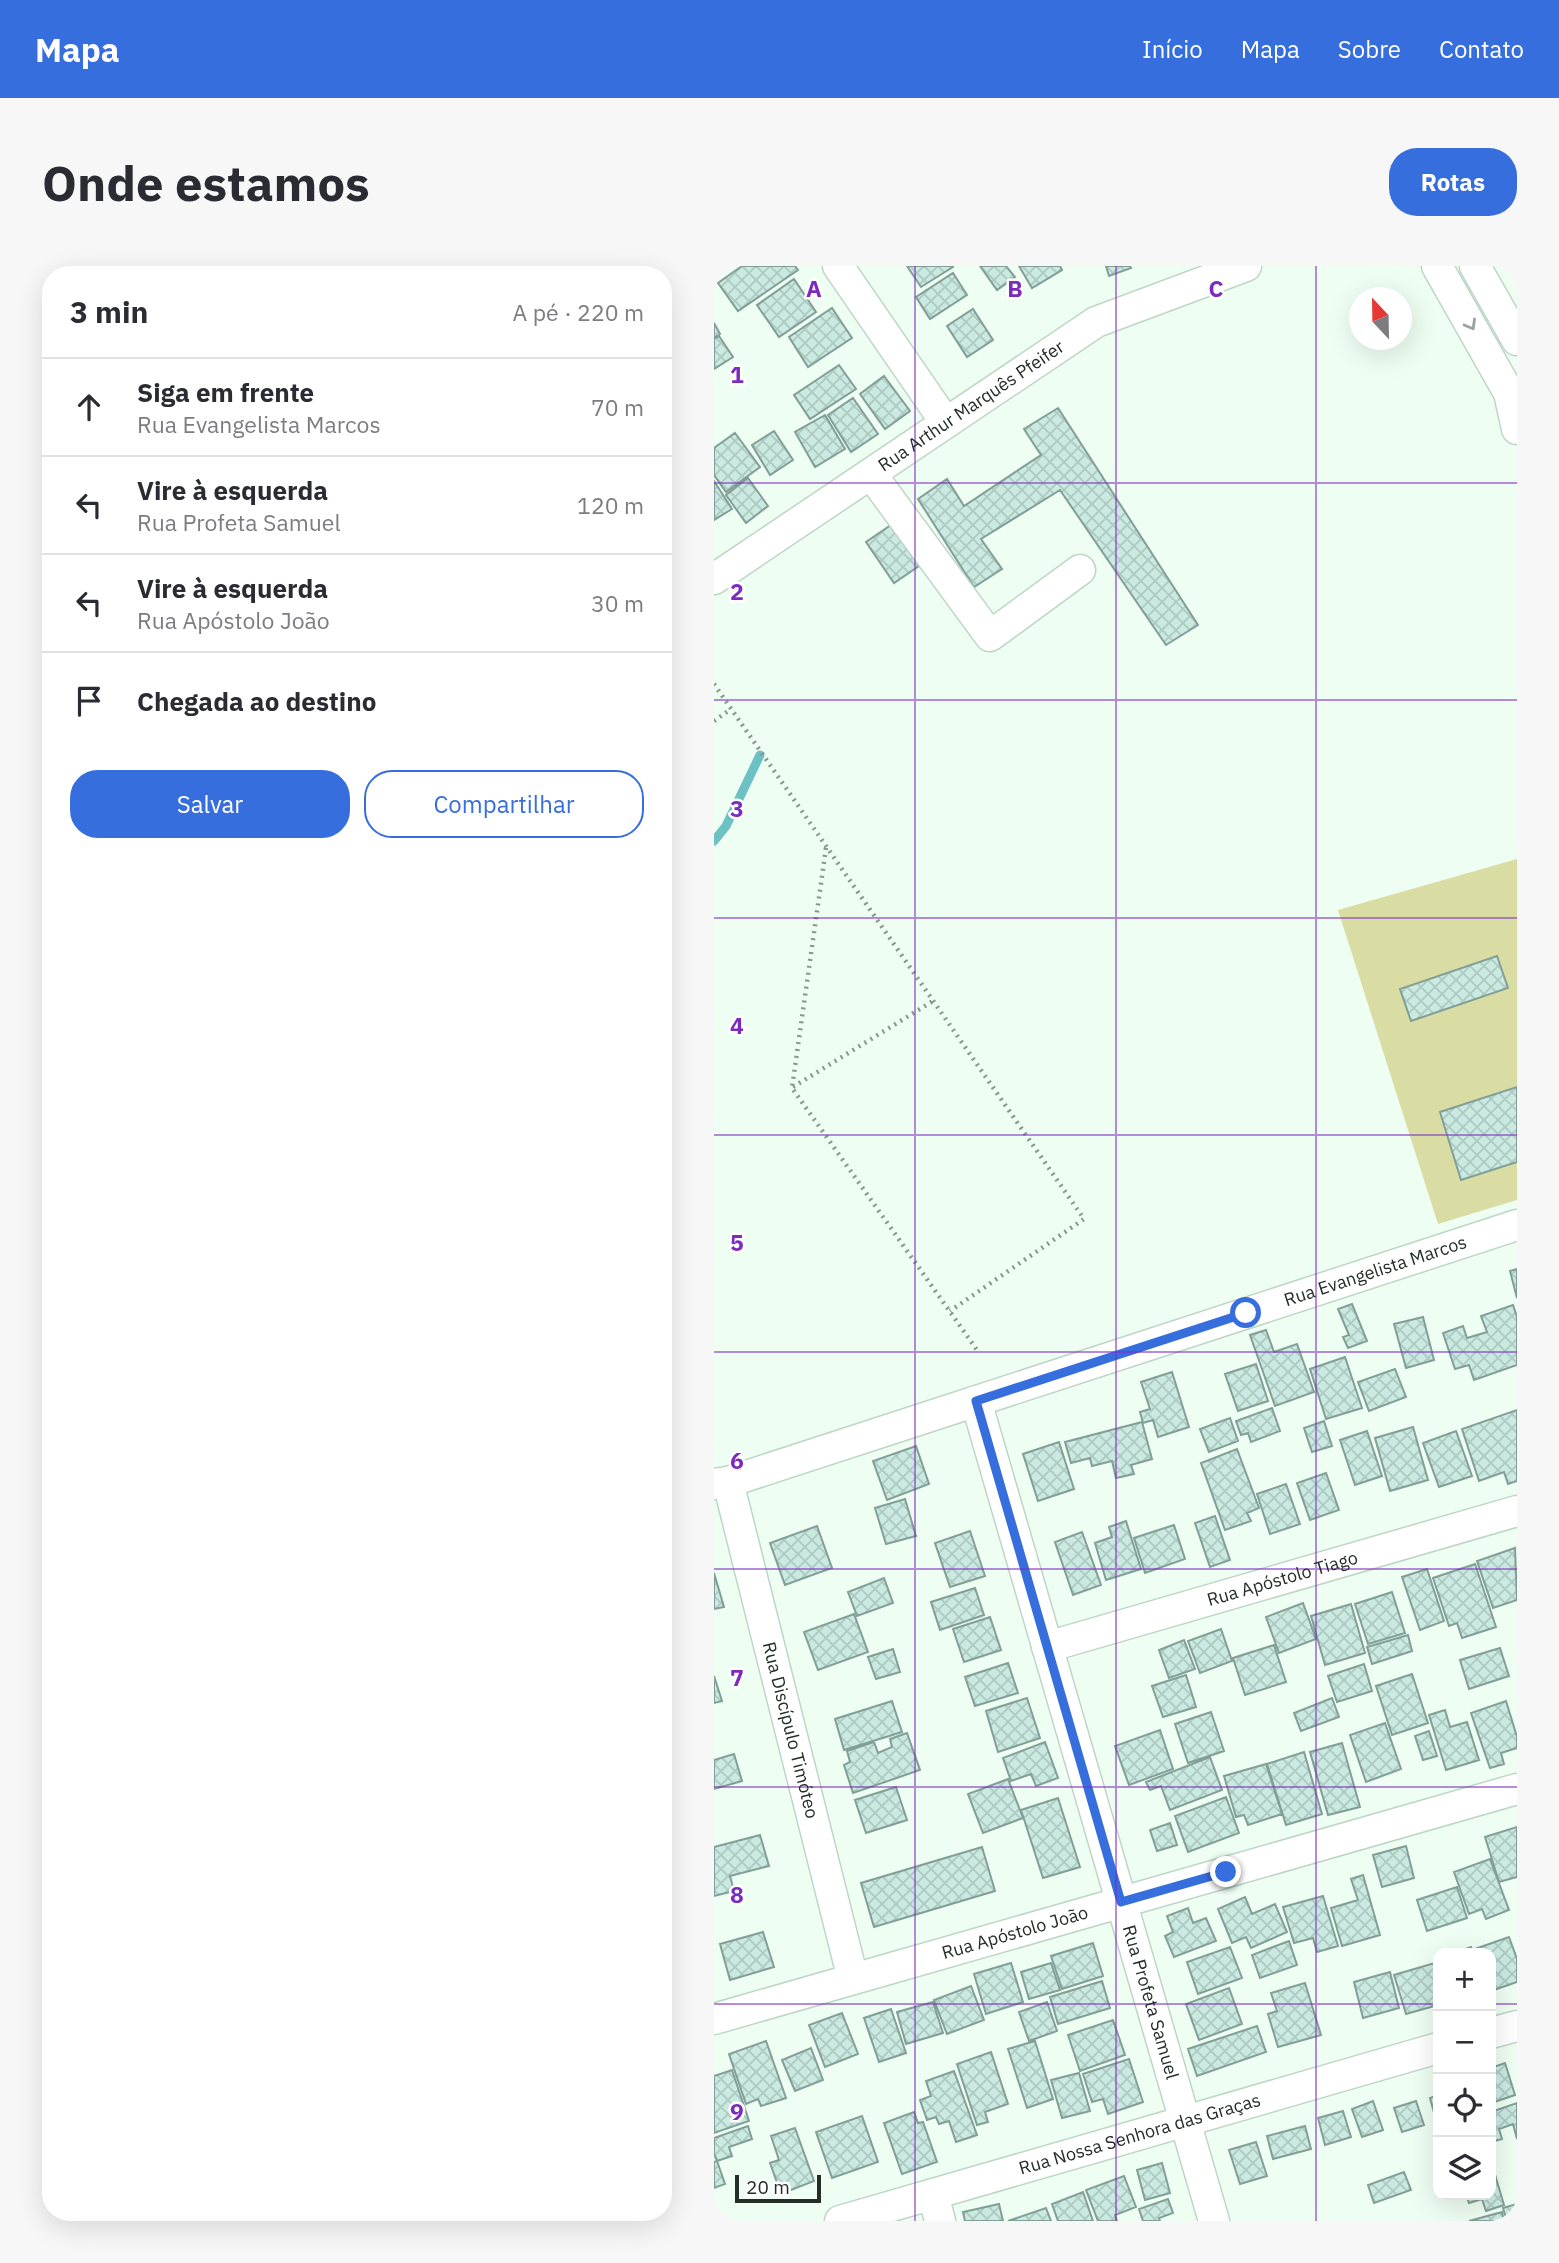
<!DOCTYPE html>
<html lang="pt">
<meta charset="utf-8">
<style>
:root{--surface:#fff;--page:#f7f7f7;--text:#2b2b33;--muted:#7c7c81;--line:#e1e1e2;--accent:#376edd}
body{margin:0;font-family:"IBM Plex Sans",sans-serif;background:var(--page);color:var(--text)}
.controls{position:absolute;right:21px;bottom:21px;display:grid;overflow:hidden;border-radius:14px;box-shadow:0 7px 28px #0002}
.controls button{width:63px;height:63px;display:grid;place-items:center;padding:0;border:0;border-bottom:2px solid var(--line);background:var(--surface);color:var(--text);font:35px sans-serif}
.compass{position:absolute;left:635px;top:21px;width:63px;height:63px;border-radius:50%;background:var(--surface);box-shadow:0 7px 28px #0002;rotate:338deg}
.scale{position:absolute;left:21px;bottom:18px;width:86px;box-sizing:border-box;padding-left:7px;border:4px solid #242d27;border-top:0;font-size:19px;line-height:24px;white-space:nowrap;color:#242d27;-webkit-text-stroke:5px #fff;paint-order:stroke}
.stop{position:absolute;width:21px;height:21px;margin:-16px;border:5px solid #376edd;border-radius:50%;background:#fff}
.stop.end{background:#376edd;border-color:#fff;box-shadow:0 2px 7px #0008}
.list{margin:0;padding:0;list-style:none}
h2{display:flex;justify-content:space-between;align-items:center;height:91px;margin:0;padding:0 28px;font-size:30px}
h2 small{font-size:23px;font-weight:400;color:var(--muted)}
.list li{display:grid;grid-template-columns:46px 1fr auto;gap:21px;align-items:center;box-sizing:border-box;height:98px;padding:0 28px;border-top:2px solid var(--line)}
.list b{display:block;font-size:26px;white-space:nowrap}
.list p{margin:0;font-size:23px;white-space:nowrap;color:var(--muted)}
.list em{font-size:23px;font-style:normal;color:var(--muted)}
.actions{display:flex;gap:14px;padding:21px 28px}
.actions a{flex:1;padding:16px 0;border:2px solid var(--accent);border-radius:28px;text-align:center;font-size:24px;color:var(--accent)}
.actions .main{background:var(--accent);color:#fff}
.icon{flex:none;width:38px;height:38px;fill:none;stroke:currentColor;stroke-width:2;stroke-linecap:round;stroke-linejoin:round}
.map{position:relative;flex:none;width:803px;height:1955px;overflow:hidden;border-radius:28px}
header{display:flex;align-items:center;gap:42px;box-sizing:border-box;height:98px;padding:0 35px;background:var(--accent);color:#fff}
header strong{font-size:33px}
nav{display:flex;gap:38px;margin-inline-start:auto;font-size:24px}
.intro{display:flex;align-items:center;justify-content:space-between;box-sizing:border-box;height:168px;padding:0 42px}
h1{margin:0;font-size:49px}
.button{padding:18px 32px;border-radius:28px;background:var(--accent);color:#fff;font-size:24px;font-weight:700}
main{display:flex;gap:42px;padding:0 42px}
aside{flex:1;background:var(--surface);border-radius:28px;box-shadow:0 7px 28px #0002}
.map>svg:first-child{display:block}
.pitch{fill:#d9dda3}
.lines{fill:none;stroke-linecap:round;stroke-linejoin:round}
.stream{stroke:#6cc1c3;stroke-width:9}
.building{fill:url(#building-cross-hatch);stroke:#819f97;stroke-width:2}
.minor-casing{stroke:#bed6c5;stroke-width:33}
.path{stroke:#8a968d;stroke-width:4.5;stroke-dasharray:2 5;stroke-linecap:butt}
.minor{stroke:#fff;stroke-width:30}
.oneway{stroke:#9ca09e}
.route{stroke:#376edd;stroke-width:9}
.grid{fill:none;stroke:#7b2cbf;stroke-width:2;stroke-opacity:0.55}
.labels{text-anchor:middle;stroke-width:5;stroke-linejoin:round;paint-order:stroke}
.street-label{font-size:18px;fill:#242d27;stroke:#fff}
.grid-label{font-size:23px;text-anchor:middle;font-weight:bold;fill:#7b2cbf;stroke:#fff;stroke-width:5;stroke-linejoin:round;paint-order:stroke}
</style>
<header>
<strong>Mapa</strong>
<nav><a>Início</a><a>Mapa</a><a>Sobre</a><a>Contato</a></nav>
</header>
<div class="intro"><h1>Onde estamos</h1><a class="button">Rotas</a></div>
<main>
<aside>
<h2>3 min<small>A pé · 220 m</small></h2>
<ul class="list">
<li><svg class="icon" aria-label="ahead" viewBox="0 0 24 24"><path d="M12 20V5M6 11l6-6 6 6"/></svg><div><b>Siga em frente</b><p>Rua Evangelista Marcos</p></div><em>70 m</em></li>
<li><svg class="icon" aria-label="left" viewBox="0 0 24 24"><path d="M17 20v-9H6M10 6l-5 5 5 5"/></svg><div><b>Vire à esquerda</b><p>Rua Profeta Samuel</p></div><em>120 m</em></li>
<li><svg class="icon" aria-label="left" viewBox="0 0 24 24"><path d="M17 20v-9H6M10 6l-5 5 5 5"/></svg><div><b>Vire à esquerda</b><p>Rua Apóstolo João</p></div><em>30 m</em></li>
<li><svg class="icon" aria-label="arrive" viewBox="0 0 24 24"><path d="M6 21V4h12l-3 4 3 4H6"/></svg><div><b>Chegada ao destino</b></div></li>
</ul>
<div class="actions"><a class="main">Salvar</a><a>Compartilhar</a></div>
</aside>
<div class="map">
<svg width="803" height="1955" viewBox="0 0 803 1955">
<defs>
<pattern id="building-cross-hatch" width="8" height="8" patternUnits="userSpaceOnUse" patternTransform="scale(1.75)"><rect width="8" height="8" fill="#caeae1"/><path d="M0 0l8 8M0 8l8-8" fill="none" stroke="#adc9c1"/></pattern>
</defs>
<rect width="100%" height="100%" fill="#effef3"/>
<!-- pitch -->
<path class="pitch" d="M803 593V934L724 958 624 644Z"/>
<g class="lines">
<!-- stream -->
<path class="stream" d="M0 575 12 560 46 489"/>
</g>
<!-- building -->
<path class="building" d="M28 0H81L84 4 24 45 4 17Z
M193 0H239V1L207 21Z
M266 0H292L301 11 283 24Z
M305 0H346L348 4 318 22Z
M392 0H416L417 2 395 10Z
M239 7 253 29 216 53 202 31Z
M80 13 102 46 65 71 43 39Z
M118 42 138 72 94 101 75 71Z
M259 43 279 74 253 91 233 60Z
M0 57 6 68 0 72Z
M5 70 19 91 0 103V73Z
M125 99 142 123 96 153 80 129Z
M170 110 196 145 171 163 146 128Z
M139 132 164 168 137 186 114 149Z
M344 142 484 359 452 379 346 224 267 273 288 303 260 321 204 233 233 213 250 240 327 189 310 163Z
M111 149 131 183 101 201 81 166Z
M60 165 79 194 56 209 38 179Z
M21 167 46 201 12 226 0 209V182Z
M34 212 54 240 32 257 12 229Z
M0 215 18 243 0 254Z
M177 259 205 300 180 317 152 276Z
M783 690 794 722 697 755 686 723Z
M803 821V896L747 914 726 846Z
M803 1003V1032L796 1005Z
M638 1038 653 1075 634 1082 629 1071 635 1069 624 1043Z
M799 1039 803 1051V1099L760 1114 755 1099 741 1103 729 1067 749 1060 753 1072 773 1066 767 1050Z
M709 1051 720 1094 692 1102 680 1058Z
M552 1064 560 1086 583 1078 600 1126 561 1140 536 1069Z
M631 1091 648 1142 612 1153 596 1103Z
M542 1098 554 1135 524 1145 511 1108Z
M681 1103 692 1131 655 1145 644 1116Z
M458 1106 475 1161 444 1171 439 1154 429 1157 426 1146 436 1143 427 1116Z
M558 1142 566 1165 537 1176 534 1167 527 1169 522 1155Z
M803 1144V1215L794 1218 790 1206 765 1215 748 1163Z
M516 1152 524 1175 495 1186 486 1163Z
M610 1155 618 1180 598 1186 590 1162Z
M428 1156 438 1193 417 1199 420 1208 402 1212 398 1195 378 1200 376 1192 357 1197 351 1176Z
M699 1161 714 1214 676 1225 661 1172Z
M653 1165 668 1210 641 1219 626 1174Z
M742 1165 758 1210 725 1221 709 1177Z
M345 1176 360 1223 324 1235 309 1188Z
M202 1180 215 1218 173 1234 159 1195Z
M523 1183 545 1242 533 1247 537 1255 511 1264 487 1197Z
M612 1207 625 1244 596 1254 583 1217Z
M572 1218 586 1258 556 1268 543 1228Z
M191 1233 202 1270 172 1278 161 1242Z
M501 1250 516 1294 496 1301 481 1257Z
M412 1255 427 1303 392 1314 381 1277 398 1271 395 1261Z
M460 1259 471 1293 431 1307 420 1272Z
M103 1260 118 1302 71 1319 56 1277Z
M256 1265 271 1310 236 1321 221 1277Z
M368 1266 387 1319 359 1329 341 1276Z
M801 1282 803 1334 779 1342 763 1295Z
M761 1298 782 1361 748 1372 743 1357 735 1360 719 1312Z
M713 1303 730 1355 706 1364 688 1311Z
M0 1307 10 1341 0 1343Z
M170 1312 179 1337 143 1350 134 1326Z
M261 1322 270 1349 226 1364 217 1336Z
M678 1326 691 1367 654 1378 641 1338Z
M589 1337 602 1373 565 1387 552 1351Z
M637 1338 651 1387 611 1399 597 1350Z
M140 1348 154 1386 104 1404 90 1366Z
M276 1351 287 1384 250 1396 239 1363Z
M507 1363 518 1395 486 1407 474 1375Z
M694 1369 698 1385 658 1398 653 1381Z
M470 1374 481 1403 455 1412 445 1384Z
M560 1379 572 1416 531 1429 519 1392Z
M786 1382 795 1410 755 1423 746 1394Z
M179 1383 186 1406 162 1413 154 1391Z
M294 1397 304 1427 261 1440 251 1411Z
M650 1398 658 1425 623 1436 614 1410Z
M698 1408 714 1457 678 1469 662 1420Z
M472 1409 482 1441 449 1451 438 1420Z
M0 1410 8 1435 0 1437Z
M313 1432 326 1472 284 1486 272 1445Z
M618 1432 625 1451 587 1465 580 1447Z
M178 1435 188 1466 130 1484 121 1453Z
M792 1435 803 1471V1482L787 1487 790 1498 776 1502 757 1447Z
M731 1444 736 1461 753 1456 765 1494 732 1504 715 1449Z
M497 1446 510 1485 474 1497 461 1458Z
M671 1457 687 1503 652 1516 636 1469Z
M446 1464 459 1503 415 1519 401 1480Z
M715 1465 723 1490 709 1494 701 1470Z
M193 1467 206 1504 139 1527 130 1499 136 1496 133 1485 160 1476 164 1487 178 1481 176 1473Z
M331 1476 344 1512 322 1520 317 1508 297 1515 289 1492Z
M628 1477 646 1541 614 1549 596 1486Z
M590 1486 608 1548 572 1559 553 1498Z
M20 1488 28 1515 0 1523V1494Z
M496 1491 508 1524 456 1544 447 1520 436 1524 432 1516Z
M552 1498 568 1548 534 1559 530 1549 522 1551 510 1510Z
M294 1513 309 1552 269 1567 254 1528Z
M182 1521 193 1554 152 1567 141 1534Z
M512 1531 525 1567 474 1586 461 1550Z
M344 1532 366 1601 329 1612 307 1544Z
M456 1557 463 1579 443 1585 436 1564Z
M803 1561V1611L785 1616 771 1571Z
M46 1569 55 1600 16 1610 20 1625 0 1630V1581Z
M692 1580 700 1612 668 1621 659 1589Z
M268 1581 281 1625 160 1661 147 1617Z
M776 1593 795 1644 772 1653 768 1643 755 1648 740 1606Z
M649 1609 666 1669 628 1680 617 1642 644 1634 637 1613Z
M743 1621 753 1652 713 1665 703 1634Z
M609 1630 624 1680 603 1686 599 1672 580 1677 569 1641Z
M531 1631 538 1648 561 1638 573 1666 537 1682 532 1671 518 1677 504 1643Z
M474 1642 479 1657 492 1652 502 1675 460 1691 451 1670 459 1666 453 1650Z
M49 1666 60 1701 16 1714 6 1678Z
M795 1671 803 1693V1716L777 1725V1687H762L761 1683Z
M575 1675 583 1699 546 1712 538 1689Z
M379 1677 389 1710 348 1723 337 1690Z
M516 1681 528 1712 484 1728 473 1696Z
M757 1681 759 1687H740Z
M724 1696V1739L692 1748 680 1709Z
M297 1697 309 1736 272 1748 260 1708Z
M337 1697 346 1724 315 1733 307 1706Z
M676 1706 685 1742 649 1752 640 1716Z
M388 1715 396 1742 344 1758 336 1731Z
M591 1717 607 1769 564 1781 554 1748 563 1745 557 1727Z
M257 1720 270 1754 233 1768 220 1734Z
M515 1722 528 1758 485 1774 472 1738Z
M219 1736 229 1767 192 1778 183 1746Z
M333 1736 343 1765 315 1775 305 1746Z
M177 1743 192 1787 165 1796 150 1752Z
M128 1747 144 1788 111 1801 95 1759Z
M399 1754 411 1789 366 1805 354 1769Z
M543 1760 552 1786 483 1810 474 1783Z
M52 1775 72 1832 47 1840 44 1833 32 1838 15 1788Z
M321 1775 339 1833 313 1842 294 1783Z
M97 1782 109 1814 81 1825 68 1794Z
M277 1786 294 1838 271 1846 274 1856 263 1859 243 1798Z
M415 1793 429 1836 394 1848 389 1833 378 1836 369 1808Z
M791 1797 801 1829 777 1837V1802Z
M18 1804 35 1855 0 1867V1810Z
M240 1805 263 1869 242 1876 235 1855 225 1858 222 1851 213 1854 206 1834 217 1830 212 1815Z
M365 1807 376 1845 348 1852 337 1814Z
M724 1829V1861L716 1832Z
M659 1835 669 1864 648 1871 638 1843Z
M702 1835 710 1859 688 1866 680 1842Z
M803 1837V1873L799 1858 785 1863 788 1873 777 1876V1846Z
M629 1845 637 1871 611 1879 604 1852Z
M200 1846 204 1857 209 1856 223 1896 188 1908 170 1857Z
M148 1850 164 1896 118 1912 102 1866Z
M34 1860 38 1873 15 1881 18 1890 3 1895 0 1888V1872Z
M591 1860 597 1883 559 1893 553 1870Z
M81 1862 100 1915 67 1928 56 1897 65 1894 57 1870Z
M542 1876 553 1910 526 1918 515 1884Z
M3 1895 11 1918 0 1922V1896Z
M448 1897 456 1927 431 1934 423 1904Z
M780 1905 790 1939 772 1945 768 1933 755 1937 752 1929H777V1906Z
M690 1906 697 1924 660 1937 654 1919Z
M410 1910 422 1941 401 1949 403 1955H384L372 1924Z
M369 1926 379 1955H344L338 1938Z
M454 1933 459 1947 445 1952 446 1955H429L425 1943Z
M285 1938 289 1955H251L249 1946Z
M803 1938V1955H793L789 1942Z
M332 1942 337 1955H294Z
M788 1946 790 1955H755Z"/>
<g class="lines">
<defs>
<g id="minor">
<path d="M124 0 232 157"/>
<path d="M723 0 795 127 803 163"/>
<path d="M761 0 803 74"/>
<path d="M157 208 276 370 366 304"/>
<path id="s1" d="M0 313 382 56 532 0"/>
<path id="s2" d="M262 1135 500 1955"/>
<path id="s3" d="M14 1216 139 1713"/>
<path id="s4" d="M0 1218 14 1216 803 959"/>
<path id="s5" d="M333 1381 803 1245"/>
<path id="s6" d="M0 1753 803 1523"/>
<path d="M777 1767 803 1760"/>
<path d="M219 1928 226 1955"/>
<path id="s7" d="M126 1955 724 1782"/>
</g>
</defs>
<!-- minor casing -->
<use href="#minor" class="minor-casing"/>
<!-- path -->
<path class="path" d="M0 418 370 953 236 1045
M0 455 17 443
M112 582 78 822 263 1084
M79 821 219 735"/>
<!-- minor -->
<use href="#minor" class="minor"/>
</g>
<!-- one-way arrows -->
<defs><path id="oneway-chevron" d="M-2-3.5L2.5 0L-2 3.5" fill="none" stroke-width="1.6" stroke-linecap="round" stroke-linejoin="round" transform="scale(1.75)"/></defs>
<use class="oneway" href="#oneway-chevron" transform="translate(757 59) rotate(60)"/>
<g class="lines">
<!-- route -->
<path class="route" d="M512 1606 407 1636 262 1135 532 1047"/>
</g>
<!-- grid -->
<path class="grid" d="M201 0V1955M402 0V1955M602 0V1955M0 217H803M0 434H803M0 652H803M0 869H803M0 1086H803M0 1303H803M0 1521H803M0 1738H724M777 1738H803"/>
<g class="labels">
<!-- street labels -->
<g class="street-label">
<text dy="6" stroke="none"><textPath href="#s1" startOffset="310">Rua Arthur Marquês Pfeifer</textPath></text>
<text dy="6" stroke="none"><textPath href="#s4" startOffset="695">Rua Evangelista Marcos</textPath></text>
<text dy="6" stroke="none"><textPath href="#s5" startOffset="245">Rua Apóstolo Tiago</textPath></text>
<text dy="6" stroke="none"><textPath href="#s3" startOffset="256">Rua Discípulo Timóteo</textPath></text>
<text dy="6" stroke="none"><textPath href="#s6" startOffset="313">Rua Apóstolo João</textPath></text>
<text dy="6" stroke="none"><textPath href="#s2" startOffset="626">Rua Profeta Samuel</textPath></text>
<text dy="6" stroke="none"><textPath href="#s7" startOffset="312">Rua Nossa Senhora das Graças</textPath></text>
</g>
</g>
<g class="grid-label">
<text x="100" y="31">A</text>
<text x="301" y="31">B</text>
<text x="502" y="31">C</text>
<text x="23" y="117">1</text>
<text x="23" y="334">2</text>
<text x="23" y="551">3</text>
<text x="23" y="768">4</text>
<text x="23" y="985">5</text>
<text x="23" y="1203">6</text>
<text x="23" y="1420">7</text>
<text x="23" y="1637">8</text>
<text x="23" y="1854">9</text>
</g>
</svg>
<div class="controls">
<button>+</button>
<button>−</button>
<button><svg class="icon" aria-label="locate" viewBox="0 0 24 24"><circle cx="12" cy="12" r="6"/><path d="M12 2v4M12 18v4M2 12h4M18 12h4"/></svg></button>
<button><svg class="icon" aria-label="layers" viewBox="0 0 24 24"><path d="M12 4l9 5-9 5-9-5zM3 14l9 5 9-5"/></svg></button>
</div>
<svg class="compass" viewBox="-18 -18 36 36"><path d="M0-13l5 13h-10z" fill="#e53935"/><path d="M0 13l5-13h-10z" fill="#7c7c81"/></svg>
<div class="scale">20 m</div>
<div class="stop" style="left:532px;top:1047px"></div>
<div class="stop end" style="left:512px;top:1606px"></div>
</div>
</main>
